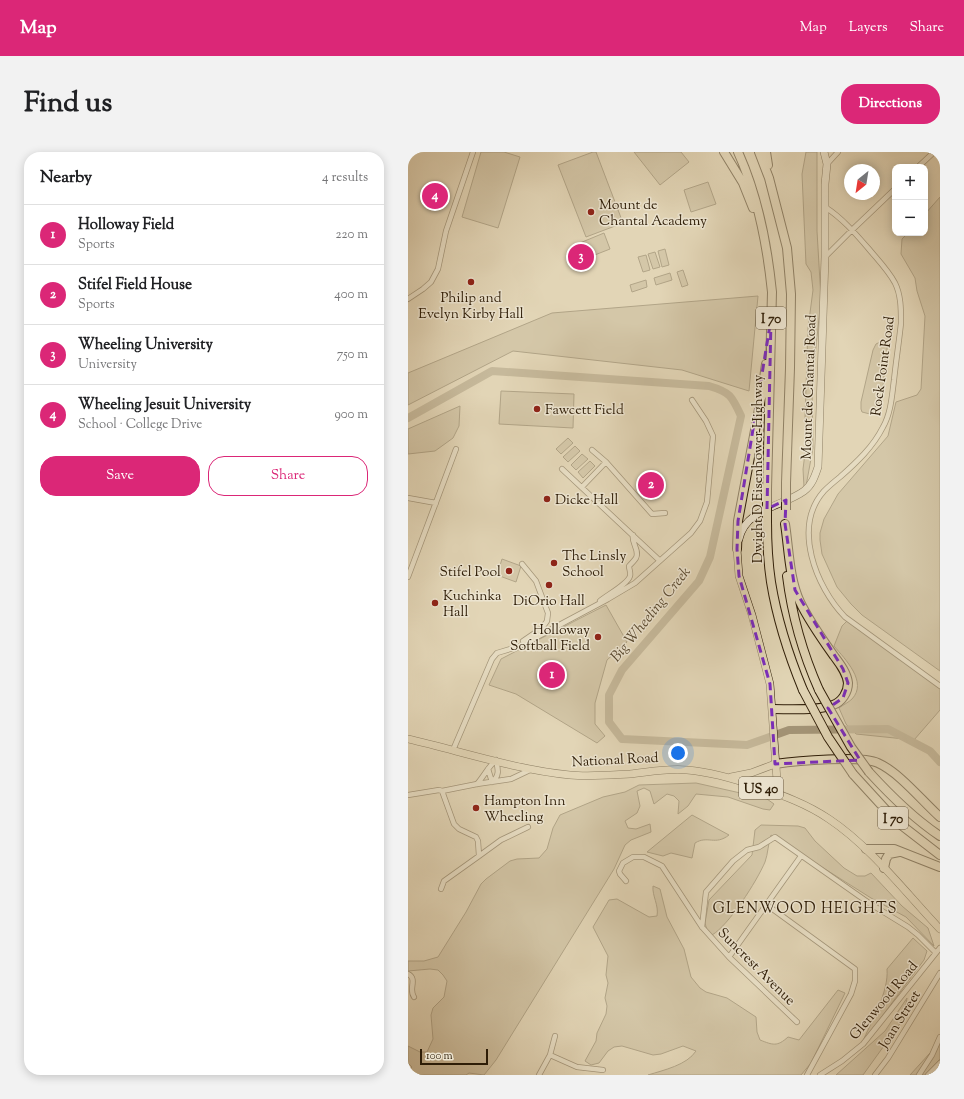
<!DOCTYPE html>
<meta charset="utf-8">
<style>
:root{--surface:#fff;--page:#f2f2f2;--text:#202124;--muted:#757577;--line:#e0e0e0;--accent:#db2777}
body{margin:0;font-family:"Sorts Mill Goudy",serif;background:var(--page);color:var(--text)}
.controls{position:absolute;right:12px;top:12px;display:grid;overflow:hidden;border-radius:8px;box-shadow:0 2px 10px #0003}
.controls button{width:36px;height:36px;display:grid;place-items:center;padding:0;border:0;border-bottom:1px solid var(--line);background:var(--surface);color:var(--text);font:20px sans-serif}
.compass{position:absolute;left:436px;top:12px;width:36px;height:36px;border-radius:50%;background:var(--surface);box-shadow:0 2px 10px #0003;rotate:210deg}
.scale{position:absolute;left:12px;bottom:10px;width:68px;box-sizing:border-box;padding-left:4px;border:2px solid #2e1d07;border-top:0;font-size:11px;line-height:14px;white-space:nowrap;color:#2e1d07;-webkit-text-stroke:3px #ece4d0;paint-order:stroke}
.you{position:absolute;left:270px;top:601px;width:14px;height:14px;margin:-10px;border:3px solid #fff;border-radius:50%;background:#1a73e8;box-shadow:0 0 0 6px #1a73e833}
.badge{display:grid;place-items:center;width:26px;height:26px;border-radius:50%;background:var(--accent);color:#fff;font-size:13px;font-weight:700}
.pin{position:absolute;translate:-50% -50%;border:2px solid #fff;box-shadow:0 1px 4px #0006}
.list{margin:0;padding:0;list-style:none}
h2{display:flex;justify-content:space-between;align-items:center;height:52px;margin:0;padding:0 16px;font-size:17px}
h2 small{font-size:13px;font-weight:400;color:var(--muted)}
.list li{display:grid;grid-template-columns:26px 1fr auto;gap:12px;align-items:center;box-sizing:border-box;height:60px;padding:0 16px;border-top:1px solid var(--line)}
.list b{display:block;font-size:15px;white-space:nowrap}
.list p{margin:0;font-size:13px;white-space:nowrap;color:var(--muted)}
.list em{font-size:13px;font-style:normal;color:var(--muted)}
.actions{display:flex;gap:8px;padding:12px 16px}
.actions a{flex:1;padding:9px 0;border:1px solid var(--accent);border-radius:16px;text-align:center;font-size:14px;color:var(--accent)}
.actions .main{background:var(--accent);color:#fff}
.map{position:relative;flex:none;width:532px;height:923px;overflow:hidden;border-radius:16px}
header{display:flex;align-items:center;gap:24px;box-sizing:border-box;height:56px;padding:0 20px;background:var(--accent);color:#fff}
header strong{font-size:19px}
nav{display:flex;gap:22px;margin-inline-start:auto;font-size:14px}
.intro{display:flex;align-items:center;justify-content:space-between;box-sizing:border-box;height:96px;padding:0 24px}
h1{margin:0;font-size:28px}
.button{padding:10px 18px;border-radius:16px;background:var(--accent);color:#fff;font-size:14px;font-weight:700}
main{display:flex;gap:24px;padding:0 24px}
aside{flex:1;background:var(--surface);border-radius:16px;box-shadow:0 2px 10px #0003}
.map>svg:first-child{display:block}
.green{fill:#c3b798;stroke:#786a50}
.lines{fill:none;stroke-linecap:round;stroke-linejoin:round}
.river{stroke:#a5977a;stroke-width:8}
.street-casing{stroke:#5b4b33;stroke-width:6}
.secondary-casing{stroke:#2e1d07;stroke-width:8}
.primary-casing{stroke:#2e1d07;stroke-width:8}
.highway-casing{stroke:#2e1d07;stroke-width:10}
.street{stroke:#ece4d0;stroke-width:4.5}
.secondary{stroke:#ece4d0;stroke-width:7}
.primary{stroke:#e2d6b6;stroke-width:7}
.highway{stroke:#e2d6b6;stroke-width:8}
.highway-bridge-casing{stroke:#2e1d07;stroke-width:10;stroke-linecap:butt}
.highway-bridge{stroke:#e2d6b6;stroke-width:8}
.marked{fill:none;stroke:#7b2cbf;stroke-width:3;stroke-dasharray:8 5;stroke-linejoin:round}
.poi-dot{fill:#8f2418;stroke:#ece4d0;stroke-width:1.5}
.labels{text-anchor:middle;stroke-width:3;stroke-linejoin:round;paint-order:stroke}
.shield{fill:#ece4d0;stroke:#675943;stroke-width:1}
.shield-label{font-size:13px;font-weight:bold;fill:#2e1d07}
.poi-label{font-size:14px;fill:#2e1d07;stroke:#ece4d0;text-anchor:start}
.street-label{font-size:14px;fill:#2e1d07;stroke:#ece4d0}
.water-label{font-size:15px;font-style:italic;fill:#58482f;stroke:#ece4d0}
.neighbourhood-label{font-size:15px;letter-spacing:1px;fill:#2e1d07;stroke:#ece4d0}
</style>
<header>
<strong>Map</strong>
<nav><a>Map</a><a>Layers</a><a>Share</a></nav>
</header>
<div class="intro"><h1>Find us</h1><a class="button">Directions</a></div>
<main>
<aside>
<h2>Nearby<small>4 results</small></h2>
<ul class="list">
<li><span class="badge">1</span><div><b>Holloway Field</b><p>Sports</p></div><em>220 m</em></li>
<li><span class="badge">2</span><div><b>Stifel Field House</b><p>Sports</p></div><em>400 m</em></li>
<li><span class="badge">3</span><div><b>Wheeling University</b><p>University</p></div><em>750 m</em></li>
<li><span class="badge">4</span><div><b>Wheeling Jesuit University</b><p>School · College Drive</p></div><em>900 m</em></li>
</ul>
<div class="actions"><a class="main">Save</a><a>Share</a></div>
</aside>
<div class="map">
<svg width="532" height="923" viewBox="0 0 532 923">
<rect width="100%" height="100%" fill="#e2d6b6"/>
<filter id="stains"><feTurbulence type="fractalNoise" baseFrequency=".005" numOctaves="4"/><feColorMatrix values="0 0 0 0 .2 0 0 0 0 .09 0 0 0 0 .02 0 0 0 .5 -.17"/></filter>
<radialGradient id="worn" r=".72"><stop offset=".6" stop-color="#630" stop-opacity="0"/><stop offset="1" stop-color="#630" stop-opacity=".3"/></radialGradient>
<!-- green -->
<path class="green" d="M73 0H96L112 5 90 76 54 65Z
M185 0H188L215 71 178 85 150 13Z
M226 0H273L281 10 252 33Z
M398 0H409V79L413 147 404 233 405 296 398 334 396 335 395 317 399 286 397 266 400 176 405 138 403 120 398 112 394 22Z
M300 30 308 52 283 60 276 38Z
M532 45V519L454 463 443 452 429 435 414 402 412 388V381L416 367 430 342 480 284 488 250 509 243 513 237 517 164 509 139 507 126 493 102 494 87 500 81H517V62Z
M196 81 202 97 174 108 167 93Z
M257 97 261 113 254 115 250 99Z
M247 100 252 115 245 117 240 102Z
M238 103 242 118 235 120 230 105Z
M275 118 280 133 274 135 269 120Z
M262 121 264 128 248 133 246 126Z
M238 128 239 135 224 140 222 133Z
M350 144 341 239 274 218 105 199 0 253V221L144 161Z
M474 189 479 193V200L474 242 472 249 462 262 454 260 453 257V250L465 198 468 192Z
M93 239 166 242 165 276 91 272Z
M52 254 51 274 45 286 27 299 0 302V277Z
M160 286 165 291 153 302 148 297Z
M167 294 172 299 160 310 155 305Z
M174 302 180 307 168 318 163 313Z
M182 309 187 314 175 326 170 320Z
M94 407 113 414 108 430 89 423Z
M198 453 219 490 199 508 187 551V572L197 584 189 591 108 542 81 533 93 507Z
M439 469 532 536V558L506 588 448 582 438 572 431 556C435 553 441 550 444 547 460 530 437 507 426 494L434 474Z
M288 631 359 647 366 652 362 658 355 657 320 645 288 642 280 654 270 662 271 649 266 644 259 642 246 652 242 639 236 636 229 639 232 654 229 661 217 669 220 676 228 677 242 672 243 680 223 688 217 693 206 717 88 908 76 923 61 921 58 923H0V919L4 915 0 911V894L12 900H19L25 887 23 863 25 856 36 845 39 829 35 823 30 818 22 817 0 819V809H16L30 805 58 760 73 732 78 727 102 709 109 707 131 706 139 697 145 676 152 663 195 645 217 640 231 633Z
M284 663 321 683C307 694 300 683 287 691L284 706 263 701 255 704 239 700Z
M353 673 390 674 397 676 407 689 436 716 449 724H457L463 721 494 754 520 776 526 794 498 765 463 746 363 683C360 692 360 702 357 710 349 729 321 773 304 783L299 778 297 771 301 748 344 703 347 678Z
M245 734 252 737 259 765 276 797 283 825 292 836 298 840 319 846 348 865 349 880 352 888C365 893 369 895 380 885L391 888 430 838 437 841 403 911 393 923H240C256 918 279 913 288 899L275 894 253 902 245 903 214 894 206 895 200 899 191 911 183 913 177 909 188 889 189 881 198 862 199 854 197 846 200 831 198 823 200 804 185 775 201 748 209 747 241 765 249 764C251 753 244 744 245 734Z
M505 786 519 799 516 808 454 891C463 870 481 840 479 817Z
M499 846 496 866 455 923H428L477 879Z
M532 890V907L517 923H502Z"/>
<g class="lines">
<!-- river -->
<path class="river" d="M0 266 84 219 301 234C322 240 324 244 333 264L302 405 291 429 214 518 201 543V570L214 587 339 593 381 578 480 577 522 599 532 610"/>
<defs>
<path id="street" d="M419 12 430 0
M510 15 526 0
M417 55C434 66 447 81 460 96 469 107 480 118 487 131 493 143 493 157 493 171 491 190 488 209 486 228 484 243 483 261 475 275 465 295 449 310 432 325 427 329 421 334 416 339 384 375 408 435 437 465L532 534
M417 105 444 78 487 37
M0 147 15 137 23 130 30 117 38 79 65 0
M184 298 198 310 244 362 257 361
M154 317 251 408
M174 335 198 310
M0 346 28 351
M114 412 128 429 140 461 139 469 134 476 115 489
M0 425 48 297
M192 449C199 443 220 432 222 424 223 421 221 417 221 414 223 412 226 409 228 406 232 398 223 391 225 383
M45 598 84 507 89 501 112 494 200 447 227 431 283 381 292 369 299 350 305 284 298 269 284 248
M80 617 84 630
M69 632C76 624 80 615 88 608 90 617 92 624 84 630
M34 639 46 672 51 677 68 685 70 689 71 704
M0 643 31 638 34 639 69 632 103 627 122 618
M218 729 212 722 211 719 215 711 225 705H236L254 714 294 775 321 805 389 870
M33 737 36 729 71 704 93 688 120 675
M359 753 447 817V829L443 842 399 923
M294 775 298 740 325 709 339 698 351 695 367 685 461 751 500 775 510 783 528 801
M321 805 393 704
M0 822C10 827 0 837 6 845
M142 903 169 915 195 918
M131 923 142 903 147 884
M412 923 434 909 455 892 532 796
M467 923 480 906 532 821
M511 923 524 903 532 885
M520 923 532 911"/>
<path id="secondary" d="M331 387C338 356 374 355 396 339 404 333 407 324 410 315L417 105V32L419 12 416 0"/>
<path id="primary" d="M329 397 331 424 344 463 362 532 370 642
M0 587C52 599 109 618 162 623 181 625 203 623 222 622 241 620 260 616 279 618 304 620 327 627 350 635 374 643 399 652 421 667 462 694 498 741 532 777
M323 625 343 621 367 612"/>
<path id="highway" d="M316 0 335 31 345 56
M330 0C350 44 359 91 364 140L359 337
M351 0 361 26 379 96 383 142 382 216 378 331
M358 0 360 13
M359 369C359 389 360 410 363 430 369 467 381 504 395 538
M329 397 330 369 354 241 358 212
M379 424C384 464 395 502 411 538
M365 557C382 557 409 559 425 553 434 550 440 540 440 531 439 521 432 512 426 504 414 487 401 469 392 450 381 426 381 398 377 372
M367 612C388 609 453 603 470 611 492 621 514 649 532 665
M461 620C482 643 505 666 532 684
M445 622 488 669 532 703
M458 697H486L532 715
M476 716 478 707 481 702 491 700"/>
</defs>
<!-- street casing -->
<use href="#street" class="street-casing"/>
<!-- secondary casing -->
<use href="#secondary" class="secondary-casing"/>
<!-- primary casing -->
<use href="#primary" class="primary-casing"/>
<!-- highway casing -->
<use href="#highway" class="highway-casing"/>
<!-- street -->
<use href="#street" class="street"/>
<!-- secondary -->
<use href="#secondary" class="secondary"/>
<!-- primary -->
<use href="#primary" class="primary"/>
<!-- highway -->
<use href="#highway" class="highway"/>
<defs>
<path id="highway-bridge" d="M378 358V331
M359 369V337
M395 538 420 585 445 622
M411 538 443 595 461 620"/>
</defs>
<!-- highway-bridge casing -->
<use href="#highway-bridge" class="highway-bridge-casing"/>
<!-- highway-bridge -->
<use href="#highway-bridge" class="highway-bridge"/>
</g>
<!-- marked area -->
<path d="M0 0H532V923H0ZM363 167 359 357 378 348 377 372 387 438 435 517 440 531 435 546 420 556 452 608 367 612 362 532 331 424 329 397 330 369Z" fill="#e2d6b6" fill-opacity=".55" fill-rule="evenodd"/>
<path class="marked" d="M363 167 359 357 378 348 377 372 387 438 435 517 440 531 435 546 420 556 452 608 367 612 362 532 331 424 329 397 330 369Z"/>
<!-- markers -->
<g class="poi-dot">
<circle cx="183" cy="60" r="4"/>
<circle cx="63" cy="130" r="4"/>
<circle cx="129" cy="257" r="4"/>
<circle cx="139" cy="347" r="4"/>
<circle cx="146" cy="411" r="4"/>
<circle cx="101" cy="419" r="4"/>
<circle cx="141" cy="433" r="4"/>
<circle cx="27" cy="451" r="4"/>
<circle cx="190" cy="485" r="4"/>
<circle cx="68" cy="656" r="4"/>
</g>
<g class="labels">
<!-- shield labels -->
<g class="shield">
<rect x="348" y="155" width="30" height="22" rx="3"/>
<rect x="331" y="625" width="44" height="22" rx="3"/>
<rect x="470" y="655" width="30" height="22" rx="3"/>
</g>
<g class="shield-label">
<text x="363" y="171">I 70</text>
<text x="353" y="641">US 40</text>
<text x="485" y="671">I 70</text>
</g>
<!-- poi labels -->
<g class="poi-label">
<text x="191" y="57">Mount de<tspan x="191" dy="16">Chantal Academy</tspan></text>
<text x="63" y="150" text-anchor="middle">Philip and<tspan x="63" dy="16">Evelyn Kirby Hall</tspan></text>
<text x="137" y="262">Fawcett Field</text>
<text x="147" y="352">Dicke Hall</text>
<text x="154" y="408">The Linsly<tspan x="154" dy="16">School</tspan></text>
<text x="93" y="424" text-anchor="end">Stifel Pool</text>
<text x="35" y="448">Kuchinka<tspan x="35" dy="16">Hall</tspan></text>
<text x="141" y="453" text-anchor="middle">DiOrio Hall</text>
<text x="182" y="482" text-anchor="end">Holloway<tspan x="182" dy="16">Softball Field</tspan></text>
<text x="76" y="653">Hampton Inn<tspan x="76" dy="16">Wheeling</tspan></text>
</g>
<!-- street labels -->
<g class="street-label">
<text transform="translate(474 214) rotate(-82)" y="5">Rock Point Road</text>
<text transform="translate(400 235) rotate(-88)" y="5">Mount de Chantal Road</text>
<text transform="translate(349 317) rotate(-90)" y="5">Dwight D Eisenhower Highway</text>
<text transform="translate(207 607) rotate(-3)" y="5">National Road</text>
<text transform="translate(349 814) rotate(45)" y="5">Suncrest Avenue</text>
<text transform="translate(475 848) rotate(-50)" y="5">Glenwood Road</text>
<text transform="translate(491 867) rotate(-58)" y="5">Joan Street</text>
</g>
<!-- water labels -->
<g class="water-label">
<text transform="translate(242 462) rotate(-51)" y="5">Big Wheeling Creek</text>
</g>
<!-- neighbourhood labels -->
<g class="neighbourhood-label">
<text x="397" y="761">GLENWOOD HEIGHTS</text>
</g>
</g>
<rect width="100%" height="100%" filter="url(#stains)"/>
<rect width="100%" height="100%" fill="url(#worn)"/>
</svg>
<div class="controls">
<button>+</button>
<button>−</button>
</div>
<svg class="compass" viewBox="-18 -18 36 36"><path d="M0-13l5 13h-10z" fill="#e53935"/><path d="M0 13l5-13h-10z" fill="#757577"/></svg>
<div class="scale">100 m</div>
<div class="you"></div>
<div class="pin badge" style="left:144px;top:523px">1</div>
<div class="pin badge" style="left:243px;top:333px">2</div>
<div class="pin badge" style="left:173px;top:105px">3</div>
<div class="pin badge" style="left:27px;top:44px">4</div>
</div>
</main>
